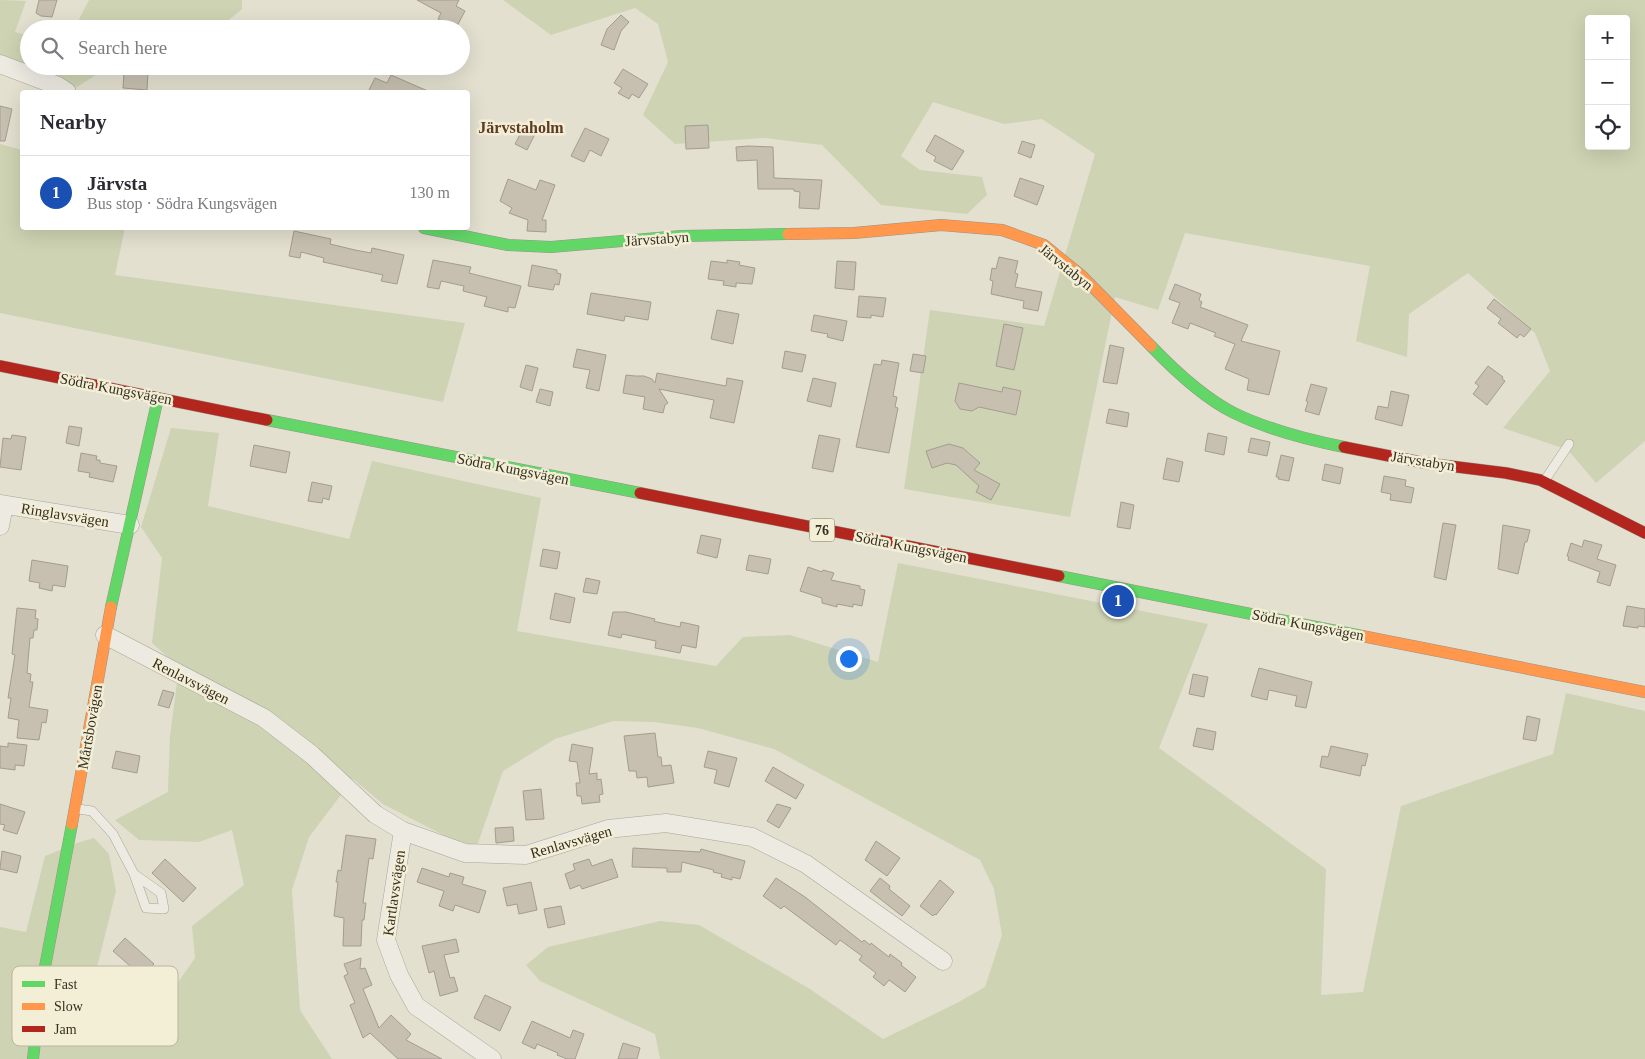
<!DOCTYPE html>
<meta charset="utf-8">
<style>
:root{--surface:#fff;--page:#f2f2f3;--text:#2b2b33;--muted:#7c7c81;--line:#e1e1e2;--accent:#7c3aed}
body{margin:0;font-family:"Times New Roman",serif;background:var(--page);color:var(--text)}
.controls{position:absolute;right:15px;top:15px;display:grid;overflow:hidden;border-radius:5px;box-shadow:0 5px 20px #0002}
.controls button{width:45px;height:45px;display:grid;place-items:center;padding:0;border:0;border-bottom:1px solid var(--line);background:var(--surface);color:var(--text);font:25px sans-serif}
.you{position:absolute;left:848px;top:658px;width:18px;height:18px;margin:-12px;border:4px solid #fff;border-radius:50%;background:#1a73e8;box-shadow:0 0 0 8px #1a73e833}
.badge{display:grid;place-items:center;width:32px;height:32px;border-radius:50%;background:var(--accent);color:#fff;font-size:16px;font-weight:700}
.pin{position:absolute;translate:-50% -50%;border:2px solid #fff;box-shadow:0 1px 5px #0006}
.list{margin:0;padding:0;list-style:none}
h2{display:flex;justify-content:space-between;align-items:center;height:65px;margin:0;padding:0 20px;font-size:21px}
h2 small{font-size:16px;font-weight:400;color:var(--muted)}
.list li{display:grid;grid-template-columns:32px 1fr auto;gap:15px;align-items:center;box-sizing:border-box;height:75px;padding:0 20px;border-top:1px solid var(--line)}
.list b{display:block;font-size:19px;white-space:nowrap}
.list p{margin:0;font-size:16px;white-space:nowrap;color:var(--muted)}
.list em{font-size:16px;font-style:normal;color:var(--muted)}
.icon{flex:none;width:28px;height:28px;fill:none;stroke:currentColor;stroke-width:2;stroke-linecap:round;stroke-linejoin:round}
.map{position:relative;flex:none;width:1645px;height:1059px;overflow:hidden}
.search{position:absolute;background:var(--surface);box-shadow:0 5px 20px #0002;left:20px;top:20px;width:450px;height:55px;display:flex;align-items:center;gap:12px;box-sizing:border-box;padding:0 18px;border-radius:28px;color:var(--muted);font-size:19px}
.panel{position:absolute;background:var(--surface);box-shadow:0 5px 20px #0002;left:20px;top:90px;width:450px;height:140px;border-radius:5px}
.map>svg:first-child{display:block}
.green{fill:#ced3b3;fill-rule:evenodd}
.building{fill:#c7c0b1;stroke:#a39d8f}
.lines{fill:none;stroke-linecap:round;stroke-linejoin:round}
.lane-casing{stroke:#a8a598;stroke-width:10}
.street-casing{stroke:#a8a598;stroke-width:19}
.fast-casing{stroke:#989488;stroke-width:12}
.slow-casing{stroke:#989488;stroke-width:12}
.jam-casing{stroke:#989488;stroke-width:12}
.lane{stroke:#eceae1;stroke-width:9}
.street{stroke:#eceae1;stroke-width:18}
.fast{stroke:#63d668;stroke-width:11}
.slow{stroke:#ff974d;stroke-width:11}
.jam{stroke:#b3261e;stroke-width:11}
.labels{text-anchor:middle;stroke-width:5;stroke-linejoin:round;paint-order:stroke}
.shield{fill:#f3efd7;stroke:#6f6958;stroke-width:1}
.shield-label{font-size:14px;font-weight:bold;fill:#372f21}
.street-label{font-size:15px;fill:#372f21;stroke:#f3efd7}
.neighbourhood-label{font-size:16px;font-weight:bold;fill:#603a24;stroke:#f3efd7}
.key{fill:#f3efd7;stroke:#bbb5a0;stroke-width:1}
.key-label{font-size:14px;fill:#372f21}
</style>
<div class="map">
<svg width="1645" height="1059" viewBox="0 0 1645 1059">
<rect width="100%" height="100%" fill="#e3e0d0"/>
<!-- green -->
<path class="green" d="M0 0 26 1 15 32 29 36V66H103L99 73 77 87 0 58Z
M89 0H242V9L218 29H74Z
M503 0H1645V441L1596 483 1568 450 1503 428 1550 371 1535 333 1468 273 1409 314 1407 357 1356 341 1370 266 1185 233 1158 310 1115 297 1070 517 904 489 930 310 1044 326 1095 154 1042 119 1004 124 933 102 901 156 920 170 982 177 987 195 967 214 881 205 822 145 765 138 675 144 643 115 668 62 658 24 635 8 551 35ZM1589 19H1626V146H1589Z
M0 144 22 150V228H125L115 275 465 323 443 402 0 313Z
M171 428 219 433 208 506 349 539 372 461 541 498 517 631 716 666 743 637 790 635 878 662 898 563 1208 624 1159 748 1326 869 1321 995 1363 992 1401 806 1553 754 1566 693 1645 711V1059H660L655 1034 540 981 526 965 548 947 660 921 699 925 810 989 883 1039 957 1003 985 987 1002 935 994 889 980 860 774 749 698 728 654 722 613 721 555 739 503 771 477 846 451 839 383 804 353 779 309 837 292 890 300 1010 332 1059H0V927L26 932 45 856 77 843 94 838 109 854 116 891 89 999 147 1027 195 958 192 926 244 885 232 830 199 842 139 840 115 820 168 792 170 736 179 667 152 643 162 558 141 527Z"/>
<!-- building -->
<path class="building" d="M39 0H57L52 17 41 16 36 13Z
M417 0H459L456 6 465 11 456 28 438 19 441 13Z
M621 15 629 22 621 31 614 50 601 45 607 29Z
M126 66H146V73H148L147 90 123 88 124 73 126 72Z
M623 69 648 84 639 98 632 94 629 99 618 93 622 88 614 83Z
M391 75 430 92H368L375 78 387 83Z
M0 106 12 109 5 141H0Z
M525 125 537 130 527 150 515 144Z
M708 125 709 148 686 149 685 126Z
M585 128 609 139 601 156 590 150 584 162 571 156Z
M935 135 964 151 952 170 934 161 936 157 926 151Z
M1022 141 1035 145 1031 158 1018 153Z
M748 146 773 147 774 178 822 180 819 209 799 208 800 192 794 191V189H758L757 160 737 161 736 147Z
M1020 178 1044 186 1037 205 1014 196Z
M508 179 536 190 540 180 555 185 542 220H546V232L527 231 528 220 509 213 512 208 500 201Z
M294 231 331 239 330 244 355 250 371 253 372 248 404 255 397 284 381 281 383 275 323 262 324 258 301 252 300 258 289 256Z
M999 257 1018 261 1015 273 1018 274 1015 287 1042 292 1038 311 1023 308 1024 301 991 294 993 281 990 280 992 268 996 269Z
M433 260 471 267 469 273 521 286 515 308 508 307V312L484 306 487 297 463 291 464 286 441 281 439 289 427 287Z
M727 260 740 262 739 265 755 268 752 284 736 283V287L723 285 724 281 708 279 711 261 727 263Z
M837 261 856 262 854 290 835 288Z
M532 265 557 270V273L561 274 559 285 555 284 553 290 528 286Z
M1175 284 1201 294 1199 300 1202 302 1200 307 1248 325 1241 341 1280 351 1269 395 1247 390 1249 379 1225 369 1235 344 1214 336 1216 333 1190 323 1188 329 1172 323 1180 303 1169 299Z
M591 293 651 302 648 320 625 316 624 321 587 314Z
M859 296 886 298 883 317 871 315V318L857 317Z
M1494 299 1531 329 1524 337 1520 334 1517 338 1498 323 1501 319 1487 308Z
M717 310 739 314 733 344 711 339Z
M814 315 847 321 843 341 827 337 828 334 811 331Z
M1004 324 1023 328 1014 370 996 366Z
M1110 345 1124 348 1117 384 1103 382Z
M577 349 606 355 599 391 586 388 590 370 573 367Z
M785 351 806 355 802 372 782 368Z
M913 354 926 356 923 373 910 371Z
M882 360 899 363 893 396 897 397 895 407 898 408 889 453 856 447 874 364 881 365Z
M526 365 538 368 532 391 520 387Z
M1488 366 1503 377 1502 379 1505 381 1487 405 1473 394 1479 386 1475 383Z
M657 373 726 386 727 378 743 381 734 423 710 418 714 400 659 389 668 403 665 405 663 413 643 409 645 397 623 393 626 375 635 376H644L652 379 655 383Z
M813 378 836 383 831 407 807 401Z
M959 383 1002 392 1003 387 1021 391 1016 415 979 407 972 411 960 409 955 401Z
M1311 384 1327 388 1319 415 1305 411 1308 402 1306 401Z
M540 389 553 392 550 406 536 402Z
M1391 391 1409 395 1402 426 1375 419 1378 406 1388 408Z
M1109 409 1129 413 1127 427 1106 423Z
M69 426 82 428 79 446 66 443Z
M1208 433 1227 437 1224 455 1205 451Z
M12 435 26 437 21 470 0 467 3 438 11 439Z
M819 435 840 439 833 472 812 468Z
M1251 438 1270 442 1267 456 1248 452Z
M949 444 963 448 980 463 974 470 1000 484 991 500 976 492 979 486 956 465 947 463 932 468 926 451Z
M254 445 290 452 286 473 250 466Z
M81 453 97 456 96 460H100V463L117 466 113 482 89 477 90 473 78 471Z
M1281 455 1294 458 1289 481 1278 479 1279 477H1276Z
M1167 458 1183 462 1179 482 1163 479Z
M1325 464 1343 468 1340 484 1322 480Z
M1384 476 1406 480 1405 486 1414 488 1411 503 1390 500 1391 494 1381 492Z
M312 482 332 486 329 500 323 498 322 503 308 501Z
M1121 502 1134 505 1130 529 1117 527Z
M1443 523 1456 525 1446 580 1434 577Z
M1503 525 1530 530 1527 542H1525L1518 574 1498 569Z
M701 535 721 539 717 558 697 553Z
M1584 540 1602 545 1597 559 1616 565 1610 586 1597 582 1600 572 1568 560 1569 557 1567 556 1571 543 1582 547Z
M543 549 560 552 557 569 540 566Z
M749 555 771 559 768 574 746 570Z
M32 560 68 566 65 587 53 585 52 591 39 588 40 583 29 581Z
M808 567 822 572 823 570 834 573 831 580 860 586V589L865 590 862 606 853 604V607L837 604V607L822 603V598L800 591Z
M586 578 600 581 597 594 583 592Z
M555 593 575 598 570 623 550 619Z
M1627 606 1645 609V627L1638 626V628L1623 626Z
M17 608 36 610 35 618 38 619 37 630H34L33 638H30L27 673 31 674 30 682H33L29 707 48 710 46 723 42 722 39 740 17 738 19 720 8 718 11 698H8L15 655 12 654Z
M613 612H626L655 619 654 621 657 622 680 627 681 622 699 626 696 648 682 645 680 653 655 648 656 641 622 634 621 638 608 635Z
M1259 668 1312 682 1306 708 1295 706 1297 696 1269 690 1267 700 1251 696Z
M1193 674 1208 677 1204 697 1189 694Z
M163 690 174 693 169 708 158 705Z
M1527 716 1540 719 1536 741 1523 739Z
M1197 728 1216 732 1213 750 1193 746Z
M655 733 658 757H661L662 766 671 765 674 783 648 787 647 777 637 778 636 771H629L624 736Z
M8 743 27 745 24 766 15 765V770L0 768V746L8 747Z
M572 744 593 748 589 774 597 773V780L601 779 603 794 599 795 600 802 582 804 581 796H577L576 783H580L577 762 569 761Z
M1331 746 1368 754 1365 766 1362 765 1360 776 1320 767 1322 756 1328 757Z
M116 751 140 756 137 773 112 768Z
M708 751 737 758 729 787 714 783 717 770 704 767Z
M773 767 804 785 796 799 765 781Z
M541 789 544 819 526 820 523 791Z
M0 804 25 812 17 834 3 830 5 825 0 824Z
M777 804 791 808 779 828 767 821Z
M513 827 514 841 496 843 495 828Z
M346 835 376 839 373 859 369 858 363 903H366L364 920H362L361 946H343L344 918 334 916 338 882H336L338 870 341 871Z
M876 841 900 858 887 876 865 860Z
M633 848 700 852 701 849 745 861 740 879 732 877V880L721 877 722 874 713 872 714 870 682 862 681 872H667V868L632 867Z
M2 851 21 856 17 873 0 869Z
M165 859 196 888 183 902 152 873Z
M589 859 592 866 612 859 618 877 582 889 580 885 570 889 565 874 575 870 573 864Z
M422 868 449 877 450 873 464 877 462 884 486 891 479 913 455 905 453 911 439 906 444 891 417 882Z
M776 878 805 897 862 942 864 940 870 945 871 943 889 957 890 954 902 963 901 965 916 977 905 992 889 980 884 986 873 977 876 973 859 960 862 956 840 940 836 945 784 906 781 909 763 896Z
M880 878 890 886 889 889 910 906 902 916 870 891Z
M940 880 954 892 936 915 935 914 933 916 920 906Z
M531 882 537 910 519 914 517 904 507 906 503 888Z
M561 906 565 924 548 928 544 909Z
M125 938 154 964 135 984 123 973 130 966 113 951Z
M456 939 459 952 444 955 450 978 454 977 458 991 440 996 434 971 429 973 422 946Z
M361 958 360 969 365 968 372 985 363 989 379 1028 391 1015 411 1034 406 1040 442 1059H398L370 1033 363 1038 350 1005 355 1003 344 976 348 974 344 964Z
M485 995 511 1007 500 1031 474 1018Z
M532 1021 570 1038 573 1030 584 1034 575 1059H567L557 1055 558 1053 537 1044 535 1049 522 1043Z
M623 1043 640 1048 637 1059H618Z"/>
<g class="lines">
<defs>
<path id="lane" d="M1545 480 1569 444
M78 809 92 811 113 834 134 874 146 908 164 909 161 893 134 874"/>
<path id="street" d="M0 64 58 86 67 92
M0 504 130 525
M0 526 4 505
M105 635 264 718 312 755 375 814 403 831 465 853 526 855 608 829 666 823 752 837 806 864 943 961
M403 831 386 940 399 975 416 1006 492 1059"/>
<path id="fast" d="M424 228 508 245 551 247 681 236 788 234
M1151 346C1174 370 1204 398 1234 413 1267 429 1309 440 1344 447
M267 420 640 493
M1059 576 1362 636
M111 607 158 398
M33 1059 41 988 72 824"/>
<path id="slow" d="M788 234 854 233 941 225 1002 230 1044 245 1082 276 1151 346
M1362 636 1645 692
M72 824 111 607"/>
<path id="jam" d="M0 366 267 420
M1344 447 1425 463 1506 473 1540 480 1645 533
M640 493 1059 576"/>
</defs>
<!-- lane casing -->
<use href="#lane" class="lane-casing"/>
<!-- street casing -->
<use href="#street" class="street-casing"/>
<!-- fast casing -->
<use href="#fast" class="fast-casing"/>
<!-- slow casing -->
<use href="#slow" class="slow-casing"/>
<!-- jam casing -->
<use href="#jam" class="jam-casing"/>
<!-- lane -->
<use href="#lane" class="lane"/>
<!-- street -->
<use href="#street" class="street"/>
<!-- fast -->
<use href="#fast" class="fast"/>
<!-- slow -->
<use href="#slow" class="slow"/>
<!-- jam -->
<use href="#jam" class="jam"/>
</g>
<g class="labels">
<!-- shield labels -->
<rect class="shield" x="809.5" y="518.5" width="25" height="23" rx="4"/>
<g class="shield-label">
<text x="822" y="535">76</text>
</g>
<!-- street labels -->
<g class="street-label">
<text transform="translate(657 239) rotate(-4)" y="5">Järvstabyn</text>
<text transform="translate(1066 267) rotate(39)" y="5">Järvstabyn</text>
<text transform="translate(116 389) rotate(11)" y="5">Södra Kungsvägen</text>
<text transform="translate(1423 461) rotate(9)" y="5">Järvstabyn</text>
<text transform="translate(513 469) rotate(11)" y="5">Södra Kungsvägen</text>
<text transform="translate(65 515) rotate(9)" y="5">Ringlavsvägen</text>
<text transform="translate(911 547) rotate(11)" y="5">Södra Kungsvägen</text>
<text transform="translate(1308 625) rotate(11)" y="5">Södra Kungsvägen</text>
<text transform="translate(191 681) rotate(27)" y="5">Renlavsvägen</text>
<text transform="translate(90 727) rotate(-80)" y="5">Mårtsbovägen</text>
<text transform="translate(571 842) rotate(-16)" y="5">Renlavsvägen</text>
<text transform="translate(394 893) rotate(-82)" y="5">Kartlavsvägen</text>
</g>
<!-- neighbourhood labels -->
<g class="neighbourhood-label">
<text x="521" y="133">Järvstaholm</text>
</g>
</g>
<!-- legend -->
<rect x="12" y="966" width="166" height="80" rx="8" class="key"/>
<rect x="22" y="981" width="23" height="6" fill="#63d668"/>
<rect x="22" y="1003" width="23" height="7" fill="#ff974d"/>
<rect x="22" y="1026" width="23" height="6" fill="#b3261e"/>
<g class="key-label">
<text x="54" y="989">Fast</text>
<text x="54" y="1011">Slow</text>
<text x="54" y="1034">Jam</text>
</g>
</svg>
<div class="controls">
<button>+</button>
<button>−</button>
<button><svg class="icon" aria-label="locate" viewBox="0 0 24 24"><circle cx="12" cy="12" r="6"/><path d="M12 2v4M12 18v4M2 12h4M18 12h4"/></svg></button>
</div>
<div class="you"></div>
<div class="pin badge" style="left:1118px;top:601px;background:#1a4fb4">1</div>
<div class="search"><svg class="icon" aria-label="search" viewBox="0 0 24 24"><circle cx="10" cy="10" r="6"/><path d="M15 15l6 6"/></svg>Search here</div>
<section class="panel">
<h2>Nearby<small></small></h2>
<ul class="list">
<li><span class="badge" style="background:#1a4fb4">1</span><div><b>Järvsta</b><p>Bus stop · Södra Kungsvägen</p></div><em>130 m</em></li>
</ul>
</section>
</div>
